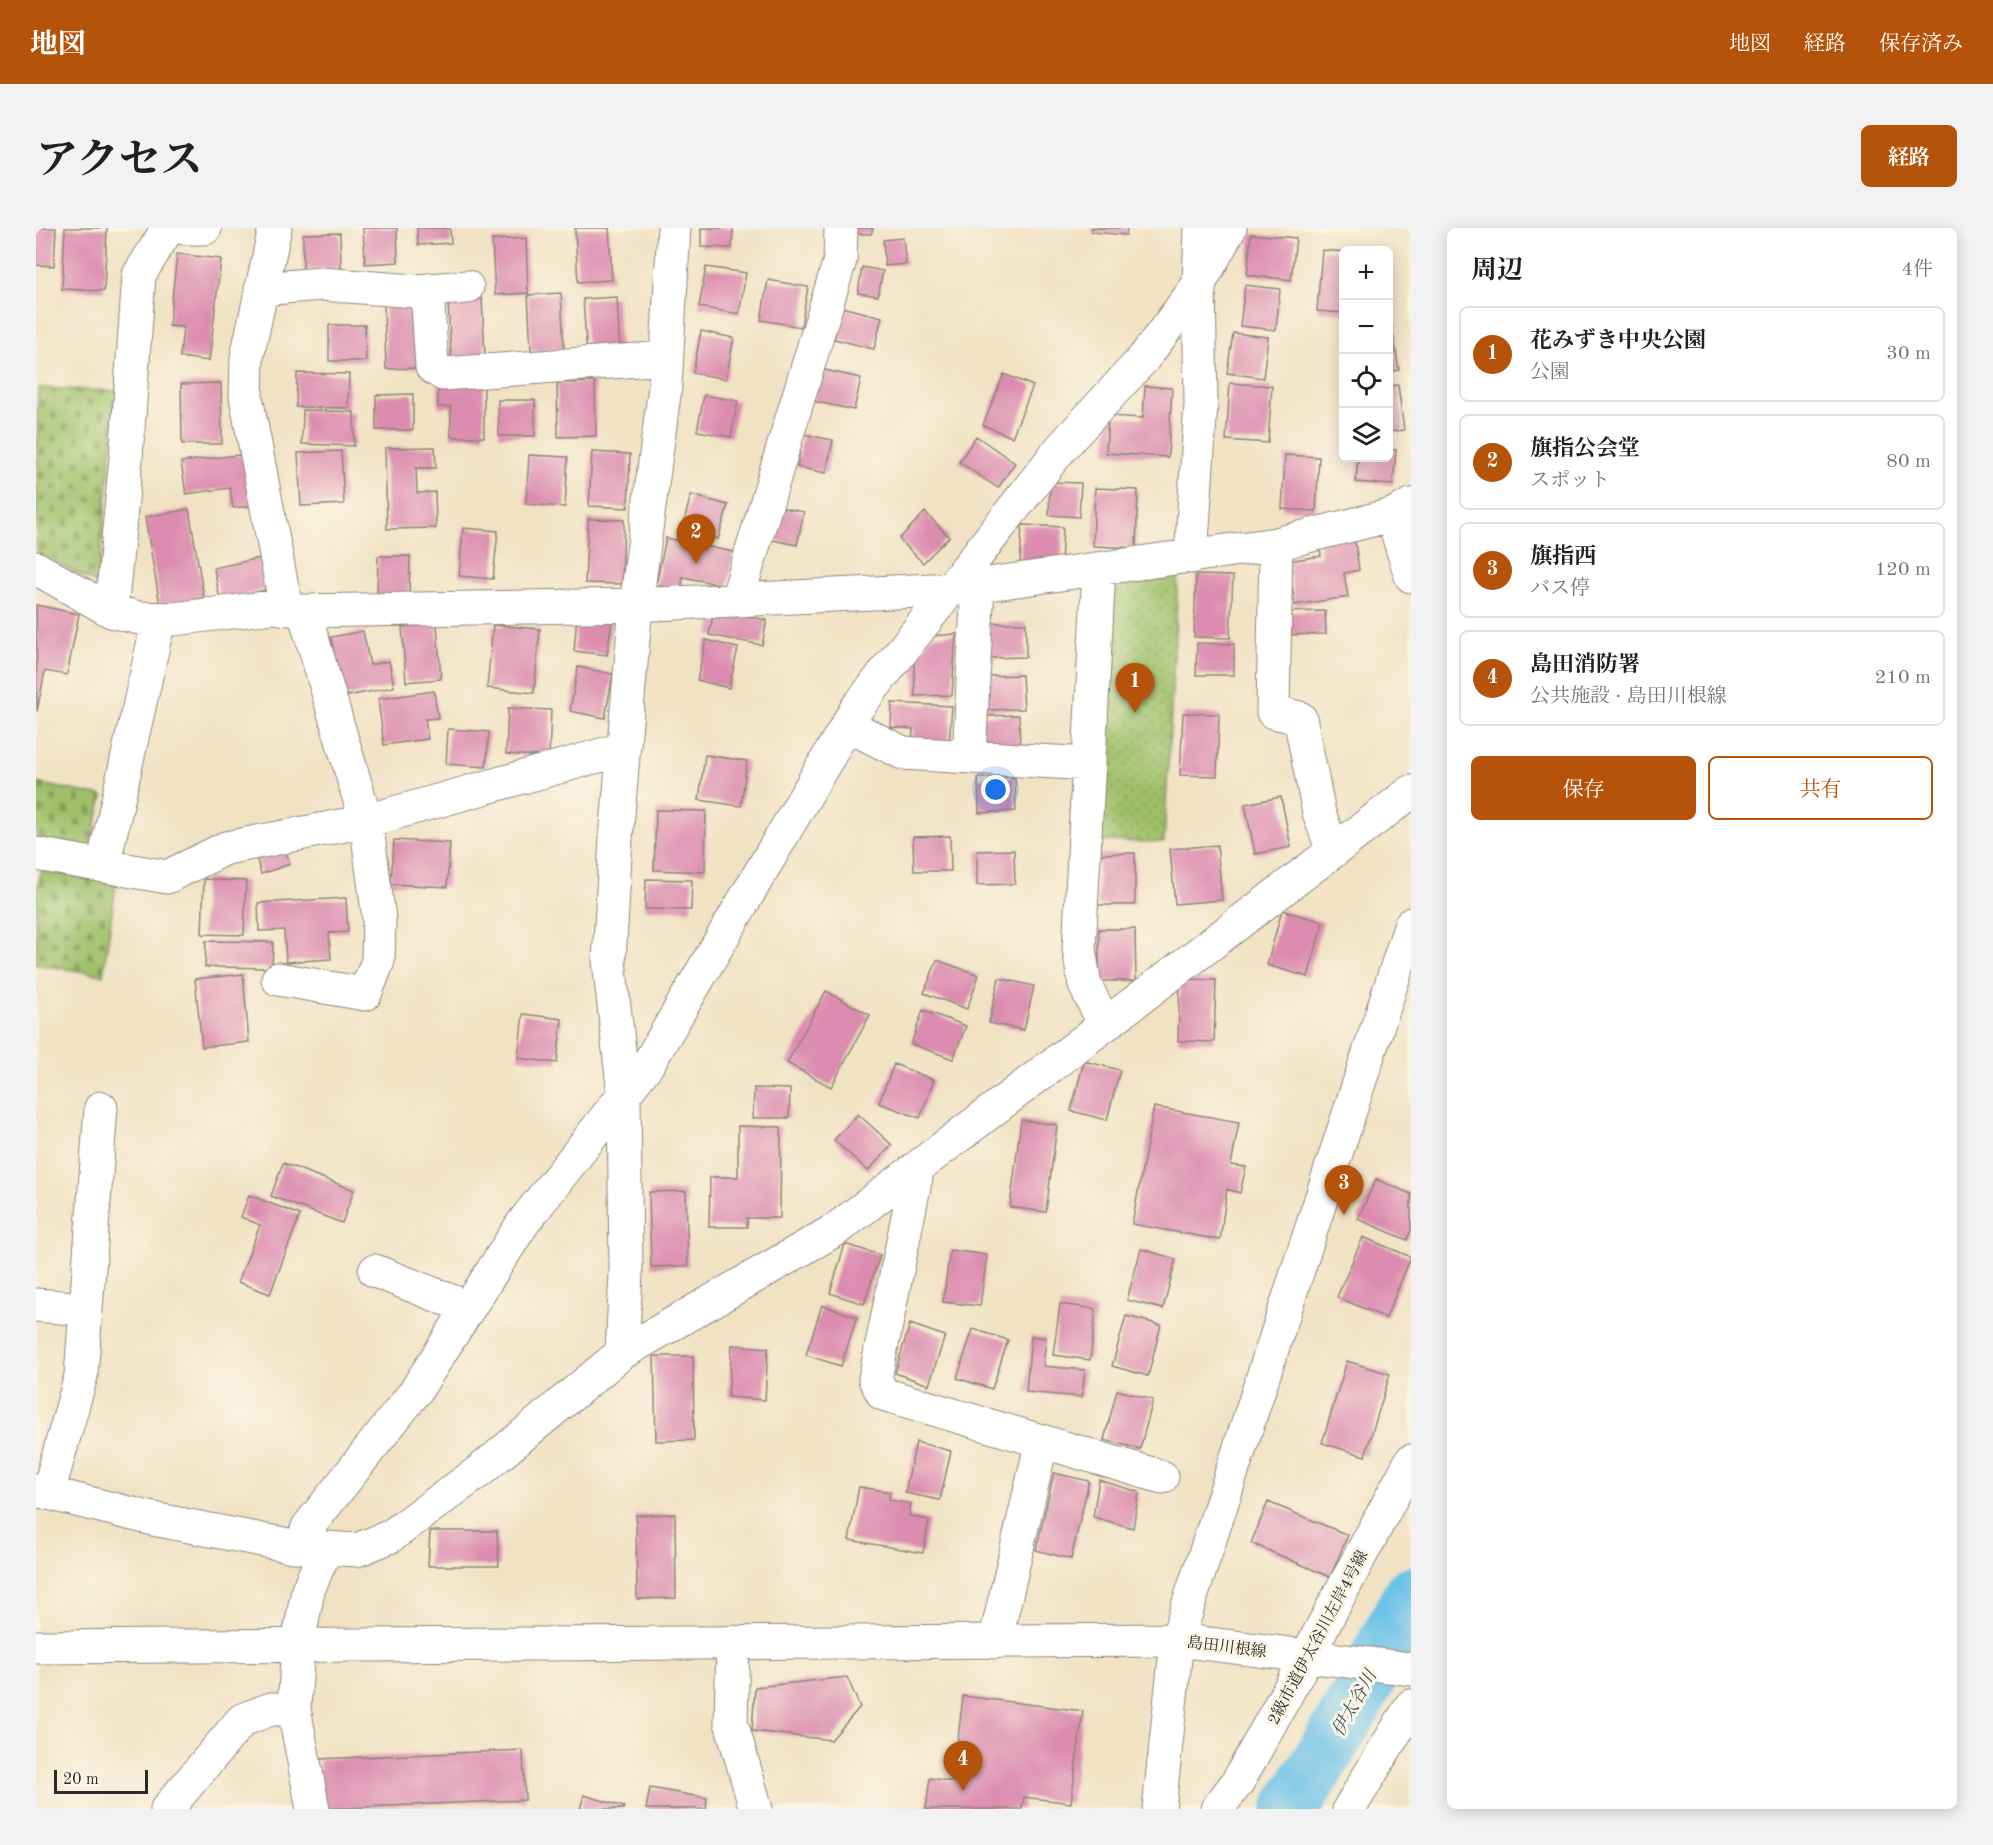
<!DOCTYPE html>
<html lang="ja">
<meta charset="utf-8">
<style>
:root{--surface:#fff;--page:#f2f2f2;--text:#202124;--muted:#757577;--line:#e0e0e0;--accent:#b45309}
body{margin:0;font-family:"Old Standard TT","Noto Serif JP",serif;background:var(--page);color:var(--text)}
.controls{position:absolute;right:18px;top:18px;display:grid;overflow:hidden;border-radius:9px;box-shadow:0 3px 15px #0003}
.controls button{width:54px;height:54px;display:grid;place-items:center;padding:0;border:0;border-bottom:2px solid var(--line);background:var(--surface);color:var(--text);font:30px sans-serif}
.scale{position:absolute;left:18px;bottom:15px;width:94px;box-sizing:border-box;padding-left:6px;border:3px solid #2b2b2b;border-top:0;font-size:16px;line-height:21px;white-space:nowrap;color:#2b2b2b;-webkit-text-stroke:4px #fcf5e5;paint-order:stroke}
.you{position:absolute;left:960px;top:562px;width:21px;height:21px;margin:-15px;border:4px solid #fff;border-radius:50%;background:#1a73e8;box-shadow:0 0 0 9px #1a73e833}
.badge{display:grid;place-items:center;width:39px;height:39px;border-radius:50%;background:var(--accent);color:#fff;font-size:20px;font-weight:700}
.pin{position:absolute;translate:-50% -50px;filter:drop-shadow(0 2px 3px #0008)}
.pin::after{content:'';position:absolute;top:32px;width:21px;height:18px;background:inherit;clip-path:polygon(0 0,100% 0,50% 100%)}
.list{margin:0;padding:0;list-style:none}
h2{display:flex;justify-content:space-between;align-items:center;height:78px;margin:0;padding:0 24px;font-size:26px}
h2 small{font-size:20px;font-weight:400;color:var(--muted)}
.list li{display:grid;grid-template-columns:39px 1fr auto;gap:18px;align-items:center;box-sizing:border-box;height:96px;margin:0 12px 12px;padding:0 12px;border:2px solid var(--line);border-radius:9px}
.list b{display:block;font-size:22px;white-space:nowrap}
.list p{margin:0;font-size:20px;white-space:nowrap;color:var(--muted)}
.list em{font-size:20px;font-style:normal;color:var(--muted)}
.actions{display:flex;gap:12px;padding:18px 24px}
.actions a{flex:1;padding:14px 0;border:2px solid var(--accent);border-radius:9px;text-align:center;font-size:21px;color:var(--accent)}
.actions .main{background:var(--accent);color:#fff}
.icon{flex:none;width:33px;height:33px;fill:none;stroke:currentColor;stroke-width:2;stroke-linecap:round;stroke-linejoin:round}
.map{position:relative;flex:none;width:1375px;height:1581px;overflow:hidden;border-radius:9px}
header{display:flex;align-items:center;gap:36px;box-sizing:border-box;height:84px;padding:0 30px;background:var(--accent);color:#fff}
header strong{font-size:28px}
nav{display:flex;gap:33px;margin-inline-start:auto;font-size:21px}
.intro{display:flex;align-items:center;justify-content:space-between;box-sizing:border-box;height:144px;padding:0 36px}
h1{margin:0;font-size:42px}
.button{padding:15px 27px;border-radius:9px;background:var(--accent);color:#fff;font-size:21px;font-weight:700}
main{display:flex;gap:36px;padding:0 36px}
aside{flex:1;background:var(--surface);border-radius:9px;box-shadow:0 3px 15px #0003}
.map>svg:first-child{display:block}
.cemetery{fill:url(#cemetery-stones);stroke:#64754a;stroke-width:1.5}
.park{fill:url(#park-dots);stroke:#64754a;stroke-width:1.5}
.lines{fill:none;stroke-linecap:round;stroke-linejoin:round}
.river{stroke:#6bc1e8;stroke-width:57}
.building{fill:#dc8caf}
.street-casing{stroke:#8e8678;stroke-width:35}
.secondary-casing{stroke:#8e8678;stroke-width:35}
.primary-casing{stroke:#8e8678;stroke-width:35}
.street{stroke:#fff;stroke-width:33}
.secondary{stroke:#fff;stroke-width:33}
.primary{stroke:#fff;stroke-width:33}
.labels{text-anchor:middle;stroke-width:6;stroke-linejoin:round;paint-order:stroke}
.street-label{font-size:16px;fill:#2b2b2b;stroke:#fcf5e5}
.water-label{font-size:18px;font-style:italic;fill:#3e5864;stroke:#fcf5e5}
</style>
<header>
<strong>地図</strong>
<nav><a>地図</a><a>経路</a><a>保存済み</a></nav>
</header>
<div class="intro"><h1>アクセス</h1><a class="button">経路</a></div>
<main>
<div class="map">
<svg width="1375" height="1581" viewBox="0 0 1375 1581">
<defs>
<pattern id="cemetery-stones" width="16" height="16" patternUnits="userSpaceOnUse" patternTransform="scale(1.5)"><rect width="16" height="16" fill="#9ebf68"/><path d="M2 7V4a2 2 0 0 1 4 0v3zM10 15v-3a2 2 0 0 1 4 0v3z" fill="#819b56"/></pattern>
<pattern id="park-dots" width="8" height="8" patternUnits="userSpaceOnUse" patternTransform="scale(1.5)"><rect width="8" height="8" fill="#9ebf68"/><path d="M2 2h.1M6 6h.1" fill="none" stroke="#819b56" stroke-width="1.8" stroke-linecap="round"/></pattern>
</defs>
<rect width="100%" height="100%" fill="#fcf5e5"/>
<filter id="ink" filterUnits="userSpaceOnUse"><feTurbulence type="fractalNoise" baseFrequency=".0167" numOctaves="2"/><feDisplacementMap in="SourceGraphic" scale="12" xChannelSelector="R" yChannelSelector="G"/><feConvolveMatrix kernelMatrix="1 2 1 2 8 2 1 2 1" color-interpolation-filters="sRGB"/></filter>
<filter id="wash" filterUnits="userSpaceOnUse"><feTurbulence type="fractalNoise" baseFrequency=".008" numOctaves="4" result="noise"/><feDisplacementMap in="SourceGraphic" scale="24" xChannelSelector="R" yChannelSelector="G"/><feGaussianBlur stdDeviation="1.35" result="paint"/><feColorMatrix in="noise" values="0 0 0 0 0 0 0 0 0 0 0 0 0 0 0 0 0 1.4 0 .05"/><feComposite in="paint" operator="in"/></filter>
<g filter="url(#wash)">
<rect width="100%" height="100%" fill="#f1e2c4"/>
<!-- cemetery -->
<path class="cemetery" d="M2 160 81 163 62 356 0 324Z
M0 555 67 568 52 628 0 616Z
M6 642 80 656 67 747 0 736V663Z"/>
<!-- park -->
<path class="park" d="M1142 350 1128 614 1056 613 1072 357Z"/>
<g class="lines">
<!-- river -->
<path class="river" d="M1255 1581 1318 1477 1375 1367"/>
</g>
<g id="blocks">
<!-- building -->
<path class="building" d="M0 0H20L18 38 0 37Z
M29 0H71L68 63 26 61Z
M327 0H361L362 34 329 36Z
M381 0H414L415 15 382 17Z
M539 0H573L576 52 542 54Z
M665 0H697L696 20 665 19Z
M816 0H837L835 6H816Z
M1056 0H1091L1090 7 1056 4Z
M304 5 305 41 267 42V6Z
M1215 6 1260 10 1255 52 1211 47Z
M490 10 492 65 459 67 456 12Z
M867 10 870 36 849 38 847 12Z
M1286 22 1308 24V85L1281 83Z
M141 26 185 31 173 133 144 129 147 99 133 98Z
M670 39 710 45 703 86 663 79Z
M826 39 847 43 842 68 822 65Z
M732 52 772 59 765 99 725 92Z
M1209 57 1244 61 1240 102 1204 98Z
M525 65 528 121 495 123 492 67Z
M581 69 584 125 551 127 547 71Z
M446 71 449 127 415 129 412 74Z
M381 76 383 140 350 141 348 77Z
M805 79 846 89 838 121 798 111Z
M293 97H329L330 133H293Z
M1352 98H1356L1363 142 1352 144Z
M665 103 698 110 690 151 657 145Z
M1197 105 1232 109 1227 150 1191 145Z
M784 141 825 150 818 182 777 173Z
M261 145 313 146 312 180 260 179Z
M968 146 997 158 976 209 947 197Z
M448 154V209H415V179H402V155Z
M559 154 560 208 522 209 521 155Z
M185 155 186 216H146L145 156Z
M1194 155 1236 158 1232 215 1190 212Z
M1362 157 1368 202 1352 204V158Z
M1109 158 1136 160 1132 229 1070 225 1072 188 1107 190Z
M377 166V202H340V167Z
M668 167 702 173 695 209 661 203Z
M462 172H499V208H463Z
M267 182 318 184V218L266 216Z
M767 206 797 212 790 245 761 239Z
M940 208 979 235 962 260 923 234Z
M399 219 400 240H380L381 265 399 264 400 300 351 301 349 220Z
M1352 221 1360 222 1357 257 1320 254 1322 230H1352Z
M305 223 308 276 265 278 262 225Z
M556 224 594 226 592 280 553 278Z
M210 226 217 278 197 280 194 260 150 266 145 234Z
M493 227 532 229 529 279 490 276Z
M1249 227 1283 229 1280 283 1246 281Z
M1014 254 1045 255 1043 289 1013 287Z
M1059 260 1102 262 1100 320 1057 318Z
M655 267 692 277 682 311 646 301Z
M739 278 768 284 761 317 732 311Z
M153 281 168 370 124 377 109 289Z
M889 284 913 309 887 335 863 311Z
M552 291 588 292 586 356 549 355Z
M986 297 1027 299 1025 337 984 335Z
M427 300 462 303 457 351 423 348Z
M1318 306 1323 342 1308 345 1312 369 1259 377 1252 333 1285 328 1283 312Z
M630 310 698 324 691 358 647 349 645 362 620 357Z
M342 328H374L373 368H341Z
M224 330 230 362 184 372 178 340Z
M1160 347 1197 348 1194 410 1158 409Z
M0 377 43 386 31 447 9 443 1 483Z
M678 382 731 392 726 417 673 407Z
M1289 383 1290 406 1248 407 1247 384Z
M541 388 576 391 571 427 538 423Z
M953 395H990V429L954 430Z
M401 396 405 451 370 454 366 399Z
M457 397 504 401 498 465 451 460Z
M327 403 334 437 353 433 358 459 306 469 295 409Z
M920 406 916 467 879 468 878 434 895 408Z
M670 412 702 420 693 460 661 452Z
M1161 415 1198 416V447H1160Z
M542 439 577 446 569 490 534 483Z
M986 447 988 481 950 482V448Z
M398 463 402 490 389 491 392 511 348 517 342 471Z
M856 475 916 478 913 518 876 516 877 501 855 499Z
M472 480 515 482 513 529 470 526Z
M1147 485 1183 486 1181 548 1144 547Z
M983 487 984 521 947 522 946 488Z
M412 501 453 504 450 539 410 536Z
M669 527 711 533 705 578 663 572Z
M979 549 980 583 943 585 942 550Z
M1245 569 1255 619 1219 626 1209 576Z
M620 582 670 583 669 644 618 642Z
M914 608 915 643H878L877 609Z
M358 612 414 615 411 659 355 656Z
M247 613 254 636 225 646 218 622Z
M1181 617 1186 672 1139 676 1134 621Z
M978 622 979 656 941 657V623Z
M1099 625V677H1062V626Z
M168 651 210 653 208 707 166 706Z
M610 651 656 652 655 682 609 681Z
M310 670 312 704 293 705 295 731 250 734 248 702 223 703 222 675Z
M1246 682 1287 694 1272 749 1231 737Z
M1063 701H1099L1100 753H1063Z
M170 713 237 714 236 740 169 739Z
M901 732 943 747 931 781 888 765Z
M207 746 213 814 166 819 159 751Z
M963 750 998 758 988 802 953 795Z
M1144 751 1180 752 1178 814 1142 813Z
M790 763 834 787 795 859 751 835Z
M887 782 930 798 917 831 875 816Z
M487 786 526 791 521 835 482 830Z
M1048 833 1084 842 1071 892 1035 883Z
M858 836 898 852 884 890 843 875Z
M718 860 754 861 753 890H717Z
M1118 879 1203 894 1195 937 1210 939 1204 965 1191 961 1184 1012 1096 996Z
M822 886 856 917 832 943 798 912Z
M985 892 1021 897 1010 984 974 979Z
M702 898 745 899 744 990H711V999H673L674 949H702Z
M247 935 318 962 306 995 235 968Z
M1340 951 1375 966V1002L1371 1012 1322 991Z
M650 963 652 1038 615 1039 613 964Z
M213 967 264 987 234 1066 202 1054 224 997 205 989Z
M1327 1009 1375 1029 1350 1090 1301 1069Z
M809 1016 844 1027 828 1076 794 1065Z
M1105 1021 1140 1031 1127 1081 1091 1072Z
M914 1022 951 1027 944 1078 907 1074Z
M1024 1076 1060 1081 1054 1132 1017 1127Z
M786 1077 821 1089 805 1138 770 1127Z
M1090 1088 1125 1097 1112 1148 1076 1138Z
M874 1096 909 1108 893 1157 859 1145Z
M937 1101 972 1112 956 1161 921 1150Z
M995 1108 1010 1110 1007 1138 1049 1142 1046 1169 990 1164Z
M696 1117 732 1120 729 1172 692 1169Z
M618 1128H657L658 1212 620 1213Z
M1311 1133 1354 1146 1329 1228 1286 1215Z
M1081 1162 1117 1172 1104 1221 1068 1212Z
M880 1214 915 1223 904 1272 869 1265Z
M1018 1245 1053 1253 1035 1331 1000 1322Z
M1063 1252 1103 1264 1097 1300 1057 1289Z
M823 1259 854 1264 853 1272 875 1276 873 1288 893 1292 887 1325 813 1312Z
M1232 1274 1312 1307 1294 1349 1215 1315Z
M639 1286 640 1370 601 1371 600 1287Z
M394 1303H461L463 1338H392Z
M811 1449 824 1479 795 1512 716 1503 719 1459Z
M927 1468 1047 1483 1035 1575 988 1569 986 1581H890L894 1550 917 1554Z
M487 1522 489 1572 285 1581 283 1531Z
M614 1560 671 1570 670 1581H610Z
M548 1567 588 1579 587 1581H544Z"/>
</g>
</g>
<g filter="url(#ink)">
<use href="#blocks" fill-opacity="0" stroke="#8e8678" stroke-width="1.5"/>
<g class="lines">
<defs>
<path id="street" d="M148 0H169
M239 0 211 129 210 169 250 380
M225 61 285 56 379 63 431 59
M391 62 396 139 407 146 630 130
M1356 287 1375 348
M1240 316 1237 484 1264 490 1283 585 1297 623
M1155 329 1165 176 1163 56 1165 0
M0 340 75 383 103 390 138 391 236 379 268 383 600 377 916 361 1240 316 1356 287 1375 277
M1063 341 1043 721 1049 757 1069 797
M701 372 804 32 805 0
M75 383 90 230 103 47 132 0
M811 497 867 525 1053 536
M933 529 942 357
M0 626 131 649 190 620 330 593 587 521
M67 638 123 391
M242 751 329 766 342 733 343 691 330 593 268 383
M882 939 839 1151 847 1166 1126 1249
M339 1043 433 1080
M0 1077 50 1081
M586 1125 590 1045 588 867 573 733 580 610 600 377 629 159 638 0
M0 1262 117 1291 257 1318 321 1322 355 1308 445 1242 586 1125 799 1002 1375 564
M12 1265 45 1148 65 880
M266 1319 272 1299 379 1164 487 995 612 836 821 480 1025 220 1108 130 1163 56 1194 0
M697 1414 695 1494 720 1581
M959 1414 1006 1213
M131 1581 206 1492 235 1481H258
M277 1581 258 1481 262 1416 272 1362 290 1320
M1181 1581 1201 1555 1256 1456 1375 1233
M1313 1581 1375 1478"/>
<path id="secondary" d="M0 1419 1141 1412 1375 696"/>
<path id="primary" d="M1123 1581 1141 1412 1375 1441"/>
</defs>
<!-- street casing -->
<use href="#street" class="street-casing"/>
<!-- secondary casing -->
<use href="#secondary" class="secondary-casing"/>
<!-- primary casing -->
<use href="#primary" class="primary-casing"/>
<!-- street -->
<use href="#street" class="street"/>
<!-- secondary -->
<use href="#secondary" class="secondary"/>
<!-- primary -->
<use href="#primary" class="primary"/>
</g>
</g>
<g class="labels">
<!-- street labels -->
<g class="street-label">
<text transform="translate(1281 1409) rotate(-62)" y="6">2級市道伊太谷川左岸4号線</text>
<text transform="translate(1191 1418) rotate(7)" y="6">島田川根線</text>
</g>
<!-- water labels -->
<g class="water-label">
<text transform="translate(1318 1475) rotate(-61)" y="6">伊太谷川</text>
</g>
</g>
</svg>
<div class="controls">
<button>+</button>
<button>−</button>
<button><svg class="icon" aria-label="locate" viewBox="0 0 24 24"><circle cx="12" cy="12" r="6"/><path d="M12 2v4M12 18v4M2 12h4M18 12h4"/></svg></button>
<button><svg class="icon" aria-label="layers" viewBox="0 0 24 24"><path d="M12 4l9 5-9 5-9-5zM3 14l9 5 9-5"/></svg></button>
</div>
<div class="scale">20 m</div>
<div class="you"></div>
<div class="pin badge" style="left:1099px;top:485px">1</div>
<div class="pin badge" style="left:660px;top:336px">2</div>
<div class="pin badge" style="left:1308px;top:987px">3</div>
<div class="pin badge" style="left:927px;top:1563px">4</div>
</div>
<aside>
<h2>周辺<small>4件</small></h2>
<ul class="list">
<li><span class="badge">1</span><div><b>花みずき中央公園</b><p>公園</p></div><em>30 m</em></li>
<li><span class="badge">2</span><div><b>旗指公会堂</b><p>スポット</p></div><em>80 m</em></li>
<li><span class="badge">3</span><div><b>旗指西</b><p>バス停</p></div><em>120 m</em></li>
<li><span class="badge">4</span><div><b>島田消防署</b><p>公共施設 · 島田川根線</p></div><em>210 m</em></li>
</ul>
<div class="actions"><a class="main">保存</a><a>共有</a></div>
</aside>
</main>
